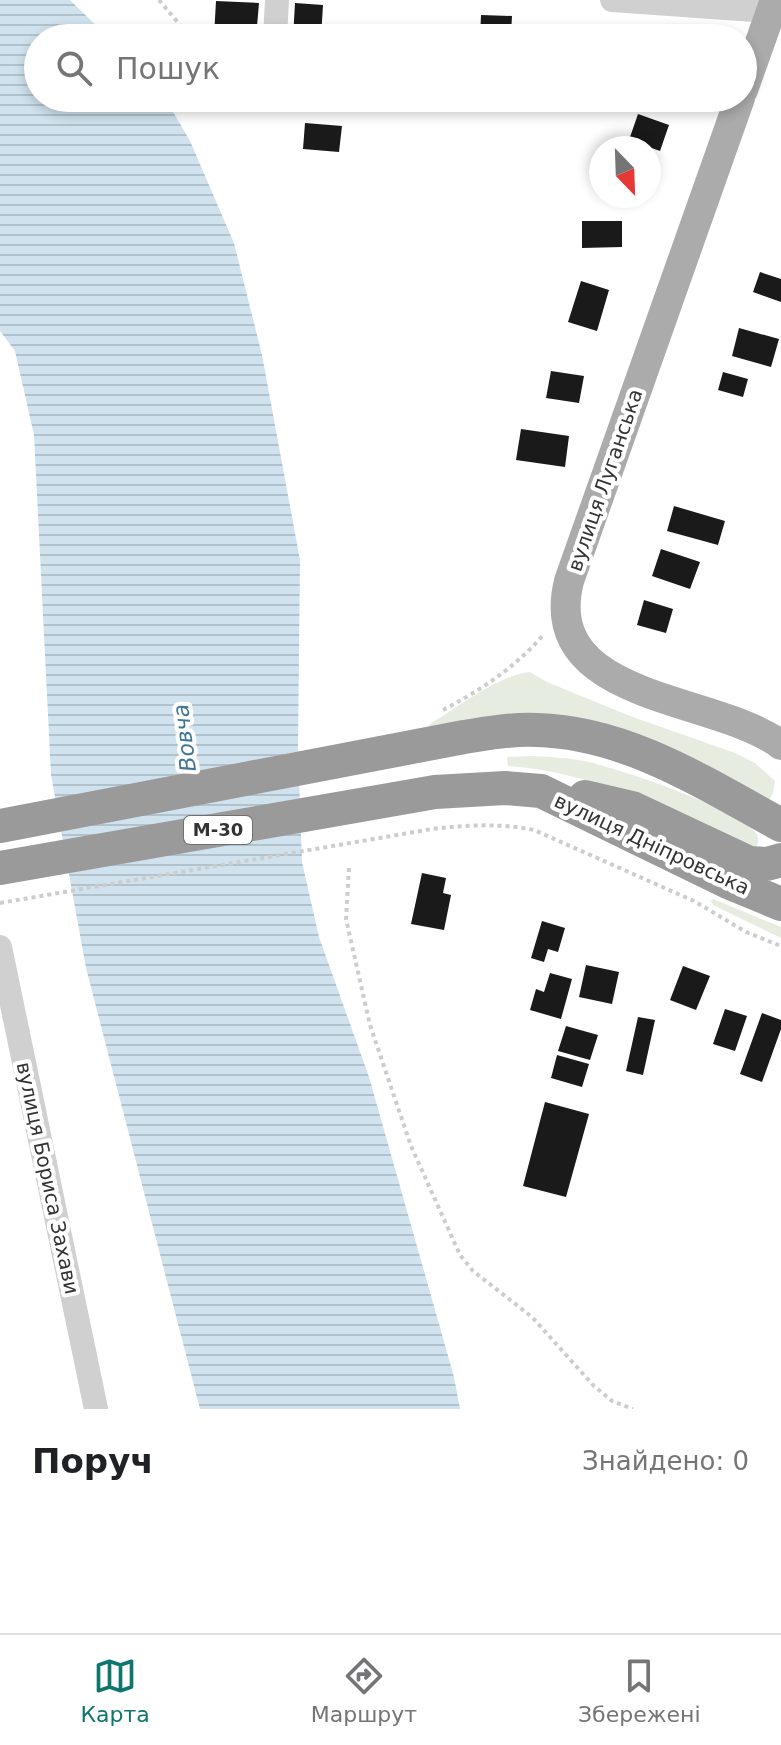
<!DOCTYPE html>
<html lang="uk">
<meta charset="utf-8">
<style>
:root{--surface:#fff;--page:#f2f2f2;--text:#202124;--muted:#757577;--line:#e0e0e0;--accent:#0f766e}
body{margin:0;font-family:"DejaVu Sans",sans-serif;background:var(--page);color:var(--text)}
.compass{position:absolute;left:589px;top:136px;width:72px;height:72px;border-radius:50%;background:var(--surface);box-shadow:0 4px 12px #0003;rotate:157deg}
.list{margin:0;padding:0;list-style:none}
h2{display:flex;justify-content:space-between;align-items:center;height:104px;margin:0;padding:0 32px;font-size:34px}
h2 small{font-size:26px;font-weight:400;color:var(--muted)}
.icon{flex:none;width:44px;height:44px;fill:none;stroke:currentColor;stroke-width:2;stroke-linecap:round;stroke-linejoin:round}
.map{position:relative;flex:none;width:781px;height:1409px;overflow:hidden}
.search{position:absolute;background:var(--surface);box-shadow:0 4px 12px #0003;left:24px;right:24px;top:24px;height:88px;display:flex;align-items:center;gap:20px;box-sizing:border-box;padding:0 28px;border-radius:44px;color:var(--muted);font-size:30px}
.sheet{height:224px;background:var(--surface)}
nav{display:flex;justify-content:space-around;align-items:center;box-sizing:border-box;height:112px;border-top:2px solid var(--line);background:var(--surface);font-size:22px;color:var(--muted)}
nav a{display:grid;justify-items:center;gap:4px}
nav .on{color:var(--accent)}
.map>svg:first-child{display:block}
.grass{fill:#e6ecdf}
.water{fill:url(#water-rules)}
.building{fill:#1a1a1a}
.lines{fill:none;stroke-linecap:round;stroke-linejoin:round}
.path{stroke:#cdcdcd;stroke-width:4;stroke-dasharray:4 4;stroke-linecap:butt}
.minor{stroke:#d0d0d0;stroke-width:24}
.major{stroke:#ababab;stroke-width:30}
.highway{stroke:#9a9a9a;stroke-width:34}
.labels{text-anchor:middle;stroke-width:8;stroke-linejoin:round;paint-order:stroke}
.shield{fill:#fff;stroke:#707070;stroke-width:2}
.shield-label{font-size:18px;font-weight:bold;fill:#333}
.street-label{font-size:20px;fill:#333;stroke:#fff}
.water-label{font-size:22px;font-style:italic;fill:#3f7597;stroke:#fff}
</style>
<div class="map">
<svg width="781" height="1409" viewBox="0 0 781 1409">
<defs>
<pattern id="water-rules" width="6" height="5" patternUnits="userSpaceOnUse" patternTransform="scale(2)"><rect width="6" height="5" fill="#cfe2ee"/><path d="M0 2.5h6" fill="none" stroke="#b2c2cd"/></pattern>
</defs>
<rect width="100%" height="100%" fill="#fff"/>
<!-- grass -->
<path class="grass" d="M530 672 547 682 630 716 735 753 755 763 775 781 773 793 767 804 693 764 425 731 430 724C458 707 499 675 530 672Z
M533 756C552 757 570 758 589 762 616 768 751 812 758 837 759 843 757 845 755 849 676 816 595 771 508 766L507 757Z
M713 899 781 927V938L713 905 711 901Z"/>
<!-- water -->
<path class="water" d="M0 0H70L109 38H38V98H165L190 141 234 243 262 355 300 560 298 749 302 862 319 937 369 1077 454 1377 460 1409H200L86 968 51 775 34 435 15 351 0 331Z"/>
<!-- building -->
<path class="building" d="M216 1 259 3 256 38 214 36Z
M295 3 323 5 321 38H293Z
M481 15 512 16 511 34 519 35 518 38H480Z
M539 31 563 33 562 38H538Z
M638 114 669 125 660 151 629 140Z
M305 123 342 126 339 152 303 149Z
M582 221H622V247L582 248Z
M760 272 781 279V302L753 292Z
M581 281 609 290 597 331 568 322Z
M739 328 779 339 771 367 732 356Z
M551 371 584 376 579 403 546 398Z
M723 372 748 379 743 397 718 390Z
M521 429 569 436 565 467 516 460Z
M674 506 725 521 718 545 667 531Z
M661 549 700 562 690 589 652 576Z
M644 600 673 609 666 633 637 625Z
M422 873 446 878 443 893 451 895 444 930 411 924Z
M542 921 565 928 558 952 548 949 544 962 531 958Z
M586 965 619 972 612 1004 579 997Z
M683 966 710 976 696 1010 670 1000Z
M550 973 572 979 561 1019 530 1010 536 989 544 992Z
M725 1009 747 1016 735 1051 713 1044Z
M762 1013 781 1020V1029L762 1082 740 1074Z
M638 1017 655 1020 643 1075 626 1071Z
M566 1026 598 1035 590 1060 558 1051Z
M557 1055 589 1064 582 1087 551 1078Z
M545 1102 589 1114 566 1197 523 1186Z"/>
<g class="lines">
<!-- path -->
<path class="path" d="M159 0 191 38
M443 710C481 690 516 667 544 634
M349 868 346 919 370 1025 411 1146 460 1255 473 1271 532 1317 593 1385 612 1401 633 1409
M0 903 432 829C467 825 499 823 534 830L694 901 746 932 781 946"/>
<!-- minor -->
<path class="minor" d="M612 0 781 12
M275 38 277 0
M0 947 96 1409"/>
<!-- major -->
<path class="major" d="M743 90 775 0
M740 98 569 581C539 702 716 695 781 745"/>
<!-- highway -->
<path class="highway" d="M585 797 632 808 749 863 767 864 781 860
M0 826 464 737C488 733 512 729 537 730 626 732 706 784 781 825
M0 868 435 792 505 788 541 791 728 882 781 904"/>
</g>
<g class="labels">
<!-- shield labels -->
<rect class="shield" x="184" y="816" width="68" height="28" rx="6"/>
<g class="shield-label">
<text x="218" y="836">М-30</text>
</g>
<!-- street labels -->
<g class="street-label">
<text transform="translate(605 480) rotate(-71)" y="7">вулиця Луганська</text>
<text transform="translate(652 844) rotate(25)" y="7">вулиця Дніпровська</text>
<text transform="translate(48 1178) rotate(78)" y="7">вулиця Бориса Захави</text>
</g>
<!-- water labels -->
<g class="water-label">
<text transform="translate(184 738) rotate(-97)" y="8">Вовча</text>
</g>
</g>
</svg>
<svg class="compass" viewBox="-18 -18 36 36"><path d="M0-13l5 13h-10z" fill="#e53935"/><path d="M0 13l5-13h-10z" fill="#757577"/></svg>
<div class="search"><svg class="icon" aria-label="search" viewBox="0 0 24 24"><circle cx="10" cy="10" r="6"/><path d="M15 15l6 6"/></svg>Пошук</div>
</div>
<section class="sheet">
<h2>Поруч<small>Знайдено: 0</small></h2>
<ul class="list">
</ul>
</section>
<nav>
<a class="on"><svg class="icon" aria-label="map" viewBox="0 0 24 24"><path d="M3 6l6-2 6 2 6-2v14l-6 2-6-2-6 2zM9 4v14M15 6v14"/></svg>Карта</a>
<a><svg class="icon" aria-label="directions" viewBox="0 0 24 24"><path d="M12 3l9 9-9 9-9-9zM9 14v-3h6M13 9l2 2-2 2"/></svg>Маршрут</a>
<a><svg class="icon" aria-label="saved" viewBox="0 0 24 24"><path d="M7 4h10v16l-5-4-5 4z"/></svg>Збережені</a>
</nav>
